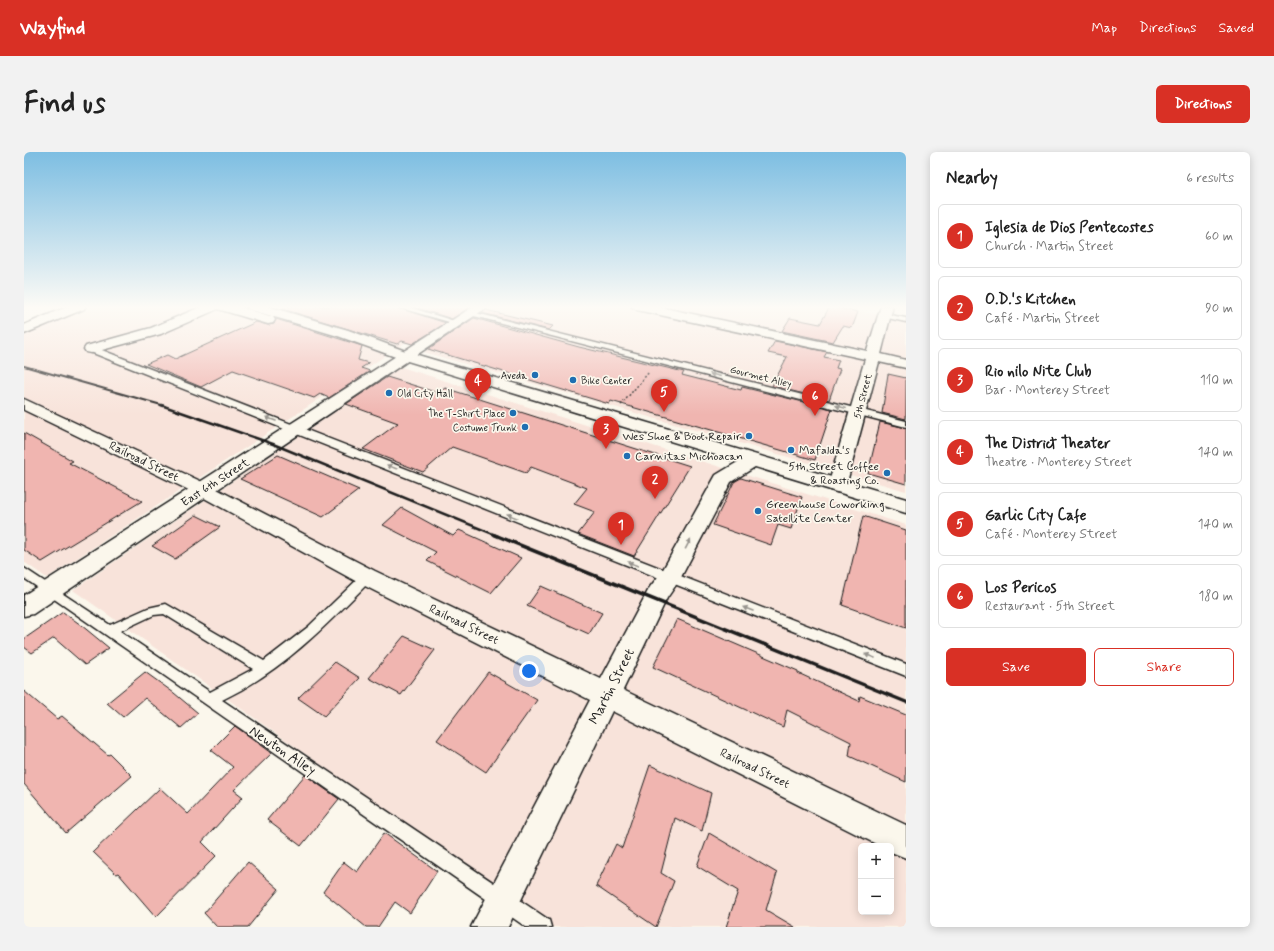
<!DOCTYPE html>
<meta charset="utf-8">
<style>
:root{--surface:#fff;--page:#f2f2f2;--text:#222;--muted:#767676;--line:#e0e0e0;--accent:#d93025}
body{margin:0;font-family:Mynerve,sans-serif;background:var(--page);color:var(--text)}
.controls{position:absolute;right:12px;bottom:12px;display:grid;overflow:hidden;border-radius:6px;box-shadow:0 2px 10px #0003}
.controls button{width:36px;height:36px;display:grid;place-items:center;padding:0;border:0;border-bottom:1px solid var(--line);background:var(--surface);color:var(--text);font:20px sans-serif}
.you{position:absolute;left:505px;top:519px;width:14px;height:14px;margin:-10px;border:3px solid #fff;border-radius:50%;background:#1a73e8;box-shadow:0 0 0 6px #1a73e833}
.badge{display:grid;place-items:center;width:26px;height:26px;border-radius:50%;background:var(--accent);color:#fff;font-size:13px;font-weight:700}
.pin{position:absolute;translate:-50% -33px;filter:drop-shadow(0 1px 2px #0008)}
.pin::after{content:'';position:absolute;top:21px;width:14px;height:12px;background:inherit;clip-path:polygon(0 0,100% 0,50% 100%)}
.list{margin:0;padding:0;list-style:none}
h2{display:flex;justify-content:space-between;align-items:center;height:52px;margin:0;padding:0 16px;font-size:17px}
h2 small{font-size:13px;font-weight:400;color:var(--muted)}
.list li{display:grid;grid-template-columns:26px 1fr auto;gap:12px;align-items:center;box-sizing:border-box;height:64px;margin:0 8px 8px;padding:0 8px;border:1px solid var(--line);border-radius:6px}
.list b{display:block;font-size:15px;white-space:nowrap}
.list p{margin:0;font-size:13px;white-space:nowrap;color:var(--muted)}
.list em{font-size:13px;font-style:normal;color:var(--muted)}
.actions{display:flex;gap:8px;padding:12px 16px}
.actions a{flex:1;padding:9px 0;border:1px solid var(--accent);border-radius:6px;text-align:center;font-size:14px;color:var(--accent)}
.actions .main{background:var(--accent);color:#fff}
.map{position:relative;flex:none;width:882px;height:775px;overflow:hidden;border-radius:6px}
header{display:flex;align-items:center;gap:24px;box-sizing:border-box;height:56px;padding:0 20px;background:var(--accent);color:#fff}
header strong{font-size:19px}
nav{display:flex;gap:22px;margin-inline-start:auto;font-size:14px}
.intro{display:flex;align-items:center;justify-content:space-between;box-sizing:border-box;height:96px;padding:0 24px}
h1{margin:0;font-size:28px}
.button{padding:10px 18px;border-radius:6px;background:var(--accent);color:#fff;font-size:14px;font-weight:700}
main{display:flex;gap:24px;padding:0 24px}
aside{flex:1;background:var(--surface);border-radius:6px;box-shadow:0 2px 10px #0003}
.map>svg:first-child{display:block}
.built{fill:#f8e3da;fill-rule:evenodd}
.building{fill:#f0b5b0;stroke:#1c1c1c}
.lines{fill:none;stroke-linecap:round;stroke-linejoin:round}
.service-casing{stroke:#1c1c1c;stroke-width:3}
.minor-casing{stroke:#1c1c1c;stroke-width:3}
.tertiary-casing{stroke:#1c1c1c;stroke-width:3}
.secondary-casing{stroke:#1c1c1c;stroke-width:3}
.path{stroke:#1c1c1c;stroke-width:1.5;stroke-dasharray:2 2;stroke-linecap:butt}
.service{fill:#fbf7ec;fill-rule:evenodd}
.minor{fill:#fbf7ec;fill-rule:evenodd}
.tertiary{fill:#fbf7ec;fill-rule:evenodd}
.secondary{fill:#fbf7ec;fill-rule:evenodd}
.rail-far2{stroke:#1c1c1c;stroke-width:2}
.rail-far1{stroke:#1c1c1c;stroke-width:2.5}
.rail{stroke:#1c1c1c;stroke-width:3.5}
.oneway{fill:#97948e}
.poi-dot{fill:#1f6fb2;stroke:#fbf7ec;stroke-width:1.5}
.labels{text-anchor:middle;stroke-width:3.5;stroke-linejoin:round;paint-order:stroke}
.far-poi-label{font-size:10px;fill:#1c1c1c;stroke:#fbf7ec;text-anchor:end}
.far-street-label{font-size:10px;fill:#1c1c1c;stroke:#fbf7ec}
.poi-label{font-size:12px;fill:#1c1c1c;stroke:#fbf7ec;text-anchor:start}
.street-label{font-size:12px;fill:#1c1c1c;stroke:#fbf7ec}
.near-street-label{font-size:14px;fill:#1c1c1c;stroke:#fbf7ec}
</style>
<header>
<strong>Wayfind</strong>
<nav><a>Map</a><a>Directions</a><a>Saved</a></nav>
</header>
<div class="intro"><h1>Find us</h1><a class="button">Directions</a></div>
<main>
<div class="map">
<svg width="882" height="775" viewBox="0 0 882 775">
<rect width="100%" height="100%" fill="#fbf7ec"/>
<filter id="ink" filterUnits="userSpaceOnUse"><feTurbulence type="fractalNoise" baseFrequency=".025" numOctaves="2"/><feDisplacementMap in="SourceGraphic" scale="8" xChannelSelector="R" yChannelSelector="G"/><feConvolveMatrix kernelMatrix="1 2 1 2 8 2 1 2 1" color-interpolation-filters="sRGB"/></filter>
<g filter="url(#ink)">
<!-- built -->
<path class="built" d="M72 154H437L23 426 0 410V185L14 176Z
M466 154H812L882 169V339L400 200Z
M377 215 882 373V775H526L49 438ZM837 694H867V760H837Z"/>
<!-- building -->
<path class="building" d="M266 154H369L422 171 388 192 378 189 373 192 259 157Z
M387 154H447L428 167Z
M806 154 834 160 828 176 819 174 809 190 758 179 766 166 796 172Z
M462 158 529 174 525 178 458 161Z
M450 166 555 195 660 220 658 223 717 238 718 235 808 257 791 308 587 249 585 252 404 197Z
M252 167 338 194 334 208 345 211 337 216 346 219 305 246 296 242 290 246 209 218 177 235 122 212 143 203 151 207 232 170 244 173 250 172Z
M751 189 803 200 800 205 815 208 812 216 816 217 805 248 748 234 763 205 744 201Z
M864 222 882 226V267L858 261Z
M363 225 414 241 421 236 666 314 610 404 554 382 571 360 550 352 563 336 507 315 502 321 428 295 399 320 339 297 374 271 322 252Z
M856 270 882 276V332L844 321Z
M0 281 49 309 45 311 118 349 18 410 0 398Z
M254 303 335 338 299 365 216 327Z
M717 326 778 345 767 377 754 373 747 393 689 373 710 330Z
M378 356 429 384 435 378 497 406 467 441 403 409 412 400 359 373Z
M172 363 196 375 151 407 128 394Z
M839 364 882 378V476L818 453Z
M517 434 578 461 565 482 503 454Z
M39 460 57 473 85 496 61 513 30 486 8 501 0 495V487Z
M653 467 774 519V521L835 549 836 544 882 563V630L825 604 827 590 763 558 759 575 629 515Z
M380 484 411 498 377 543 345 526Z
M311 510 336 526 300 564 274 546Z
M121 520 150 541 174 561 157 576 121 546 99 565 83 551Z
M464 520 513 548 462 620 413 588Z
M0 539 33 567 38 564 84 603 86 602 108 624 42 681 0 632Z
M211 574 248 601 210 638 219 645 178 690 192 704 132 765 94 721 92 722 69 700 136 636 164 662 209 615 187 598Z
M626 613 687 641 678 679 651 666 637 721 650 729 632 775 572 734 592 692 598 696Z
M281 623 315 647 277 694 243 668Z
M360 681 413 719 386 761 371 750 354 775H342L299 740 320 710 333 720Z
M685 681 753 721 742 758 771 775H702L714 739 673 714Z
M224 710 255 737 224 775H193L180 761Z"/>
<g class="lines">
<defs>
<path id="service" d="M370 154H381L437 171 432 172Z
M448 160 882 269V275L446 163V161Z
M861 162 882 166V170L859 165V163Z
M64 195H70L882 512V524L64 199Z
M0 416 86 473 124 456 142 452 240 509 284 475 339 422H347L349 425 347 428C301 475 258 519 198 548L525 768 527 775H502L0 426ZM140 462 229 517 186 540 96 479 130 463Z"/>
<path id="minor" d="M45 154H62L60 157 0 182V173Z
M179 154H196L194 157 137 182 67 201 62 200 60 197 62 194 127 176Z
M607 154H631L843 199 857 154H869L857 202 882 208V216L855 210 822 334 820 338 813 340 806 338 804 334 841 207 613 158Z
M0 247 187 334 351 419 577 527 626 435 637 421 692 323 722 305 728 304 734 305 737 309 734 313 707 330 656 427 643 446 599 538 882 673V706L867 700V694H856L588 559 484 775H447L566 548 335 431 173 342 0 258Z"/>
<path id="tertiary" d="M450 154H465L9 462 0 464V443Z"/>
<path id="secondary" d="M193 154H213L249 165 251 168 249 171 244 172 194 157Z
M223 154H243L324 178 387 201 882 347V361L377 207 314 184 224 157Z"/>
</defs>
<!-- service casing -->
<use href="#service" class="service-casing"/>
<!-- minor casing -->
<use href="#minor" class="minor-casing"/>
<!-- tertiary casing -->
<use href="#tertiary" class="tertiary-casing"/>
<!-- secondary casing -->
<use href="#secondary" class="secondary-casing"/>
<!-- path -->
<path class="path" d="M597 253 625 220"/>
<!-- service -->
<use href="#service" class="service"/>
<!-- minor -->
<use href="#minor" class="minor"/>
<!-- tertiary -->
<use href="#tertiary" class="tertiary"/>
<!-- secondary -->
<use href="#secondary" class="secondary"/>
<!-- rail-far2 -->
<path class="rail-far2" d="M0 214 141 254"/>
<!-- rail-far1 -->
<path class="rail-far1" d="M137 253 249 292 474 384"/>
<!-- rail -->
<path class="rail" d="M471 383 882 550"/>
</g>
<!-- one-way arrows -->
<defs><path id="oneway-solid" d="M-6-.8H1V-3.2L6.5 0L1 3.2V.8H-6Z"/></defs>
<g class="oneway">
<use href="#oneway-solid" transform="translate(691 223) rotate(-166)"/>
<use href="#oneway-solid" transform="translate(817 255) rotate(-165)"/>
<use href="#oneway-solid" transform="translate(247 267) rotate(-159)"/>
<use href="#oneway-solid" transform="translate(368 315) rotate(-158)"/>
<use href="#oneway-solid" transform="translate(488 364) rotate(-158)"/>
<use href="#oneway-solid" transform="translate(664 392) rotate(-62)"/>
<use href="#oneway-solid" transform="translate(609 412) rotate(-158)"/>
<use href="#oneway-solid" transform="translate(724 457) rotate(-159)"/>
<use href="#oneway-solid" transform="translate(846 504) rotate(-159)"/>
</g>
</g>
<!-- sky -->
<linearGradient id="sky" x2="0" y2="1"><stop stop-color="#7dbee2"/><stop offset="0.59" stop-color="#fdfbf6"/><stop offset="1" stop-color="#fdfbf6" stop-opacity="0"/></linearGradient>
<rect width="882" height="263" fill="url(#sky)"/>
<!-- markers -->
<g class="poi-dot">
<circle cx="511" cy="223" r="4"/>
<circle cx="549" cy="228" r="4"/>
<circle cx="365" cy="241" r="4"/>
<circle cx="489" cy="261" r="4"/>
<circle cx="501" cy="275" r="4"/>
<circle cx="725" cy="284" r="4"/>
<circle cx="767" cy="298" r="4"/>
<circle cx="603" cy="304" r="4"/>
<circle cx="863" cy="321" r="4"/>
<circle cx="734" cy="359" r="4"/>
</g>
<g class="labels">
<!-- far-poi labels -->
<g class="far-poi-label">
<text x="503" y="227">Aveda</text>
<text x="557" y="232" text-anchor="start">Bike Center</text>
<text x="373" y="245" text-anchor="start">Old City Hall</text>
<text x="481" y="265">The T-Shirt Place</text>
<text x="493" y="279">Costume Trunk</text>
</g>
<!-- far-street labels -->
<g class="far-street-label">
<text transform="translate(737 224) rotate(14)" y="4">Gourmet Alley</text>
<text transform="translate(838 244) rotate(-75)" y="4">5th Street</text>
</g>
<!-- poi labels -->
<g class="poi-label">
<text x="717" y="288" text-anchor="end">Wes Shoe &amp; Boot Repair</text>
<text x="775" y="302">Mafalda's</text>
<text x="611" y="308">Carnitas Michoacan</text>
<text x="855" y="318" text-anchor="end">5th Street Coffee<tspan x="855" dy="14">&amp; Roasting Co.</tspan></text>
<text x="742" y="356">Greenhouse Coworking<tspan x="742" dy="14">Satellite Center</tspan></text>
</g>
<!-- street labels -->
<g class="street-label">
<text transform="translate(120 309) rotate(26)" y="4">Railroad Street</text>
<text transform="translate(191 330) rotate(-33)" y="4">East 6th Street</text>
<text transform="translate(440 472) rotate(26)" y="4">Railroad Street</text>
<text transform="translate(731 616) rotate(26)" y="4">Railroad Street</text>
</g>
<!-- near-street labels -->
<g class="near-street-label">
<text transform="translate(587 534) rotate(-63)" y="5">Martin Street</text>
<text transform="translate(259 598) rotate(34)" y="5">Newton Alley</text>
</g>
</g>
</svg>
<div class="controls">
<button>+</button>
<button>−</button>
</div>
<div class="you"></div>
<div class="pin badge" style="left:597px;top:393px">1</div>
<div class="pin badge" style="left:631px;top:347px">2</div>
<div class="pin badge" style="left:582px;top:297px">3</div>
<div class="pin badge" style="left:454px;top:249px">4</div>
<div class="pin badge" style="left:640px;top:260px">5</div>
<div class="pin badge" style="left:791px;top:264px">6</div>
</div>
<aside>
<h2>Nearby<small>6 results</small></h2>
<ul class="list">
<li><span class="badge">1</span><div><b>Iglesia de Dios Pentecostes</b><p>Church · Martin Street</p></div><em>60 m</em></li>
<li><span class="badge">2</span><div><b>O.D.'s Kitchen</b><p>Café · Martin Street</p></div><em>90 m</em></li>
<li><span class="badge">3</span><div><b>Rio nilo Nite Club</b><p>Bar · Monterey Street</p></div><em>110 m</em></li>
<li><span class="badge">4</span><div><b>The District Theater</b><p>Theatre · Monterey Street</p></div><em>140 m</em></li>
<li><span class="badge">5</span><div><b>Garlic City Cafe</b><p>Café · Monterey Street</p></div><em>140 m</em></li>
<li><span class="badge">6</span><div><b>Los Pericos</b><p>Restaurant · 5th Street</p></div><em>180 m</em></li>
</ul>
<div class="actions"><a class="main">Save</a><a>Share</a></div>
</aside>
</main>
